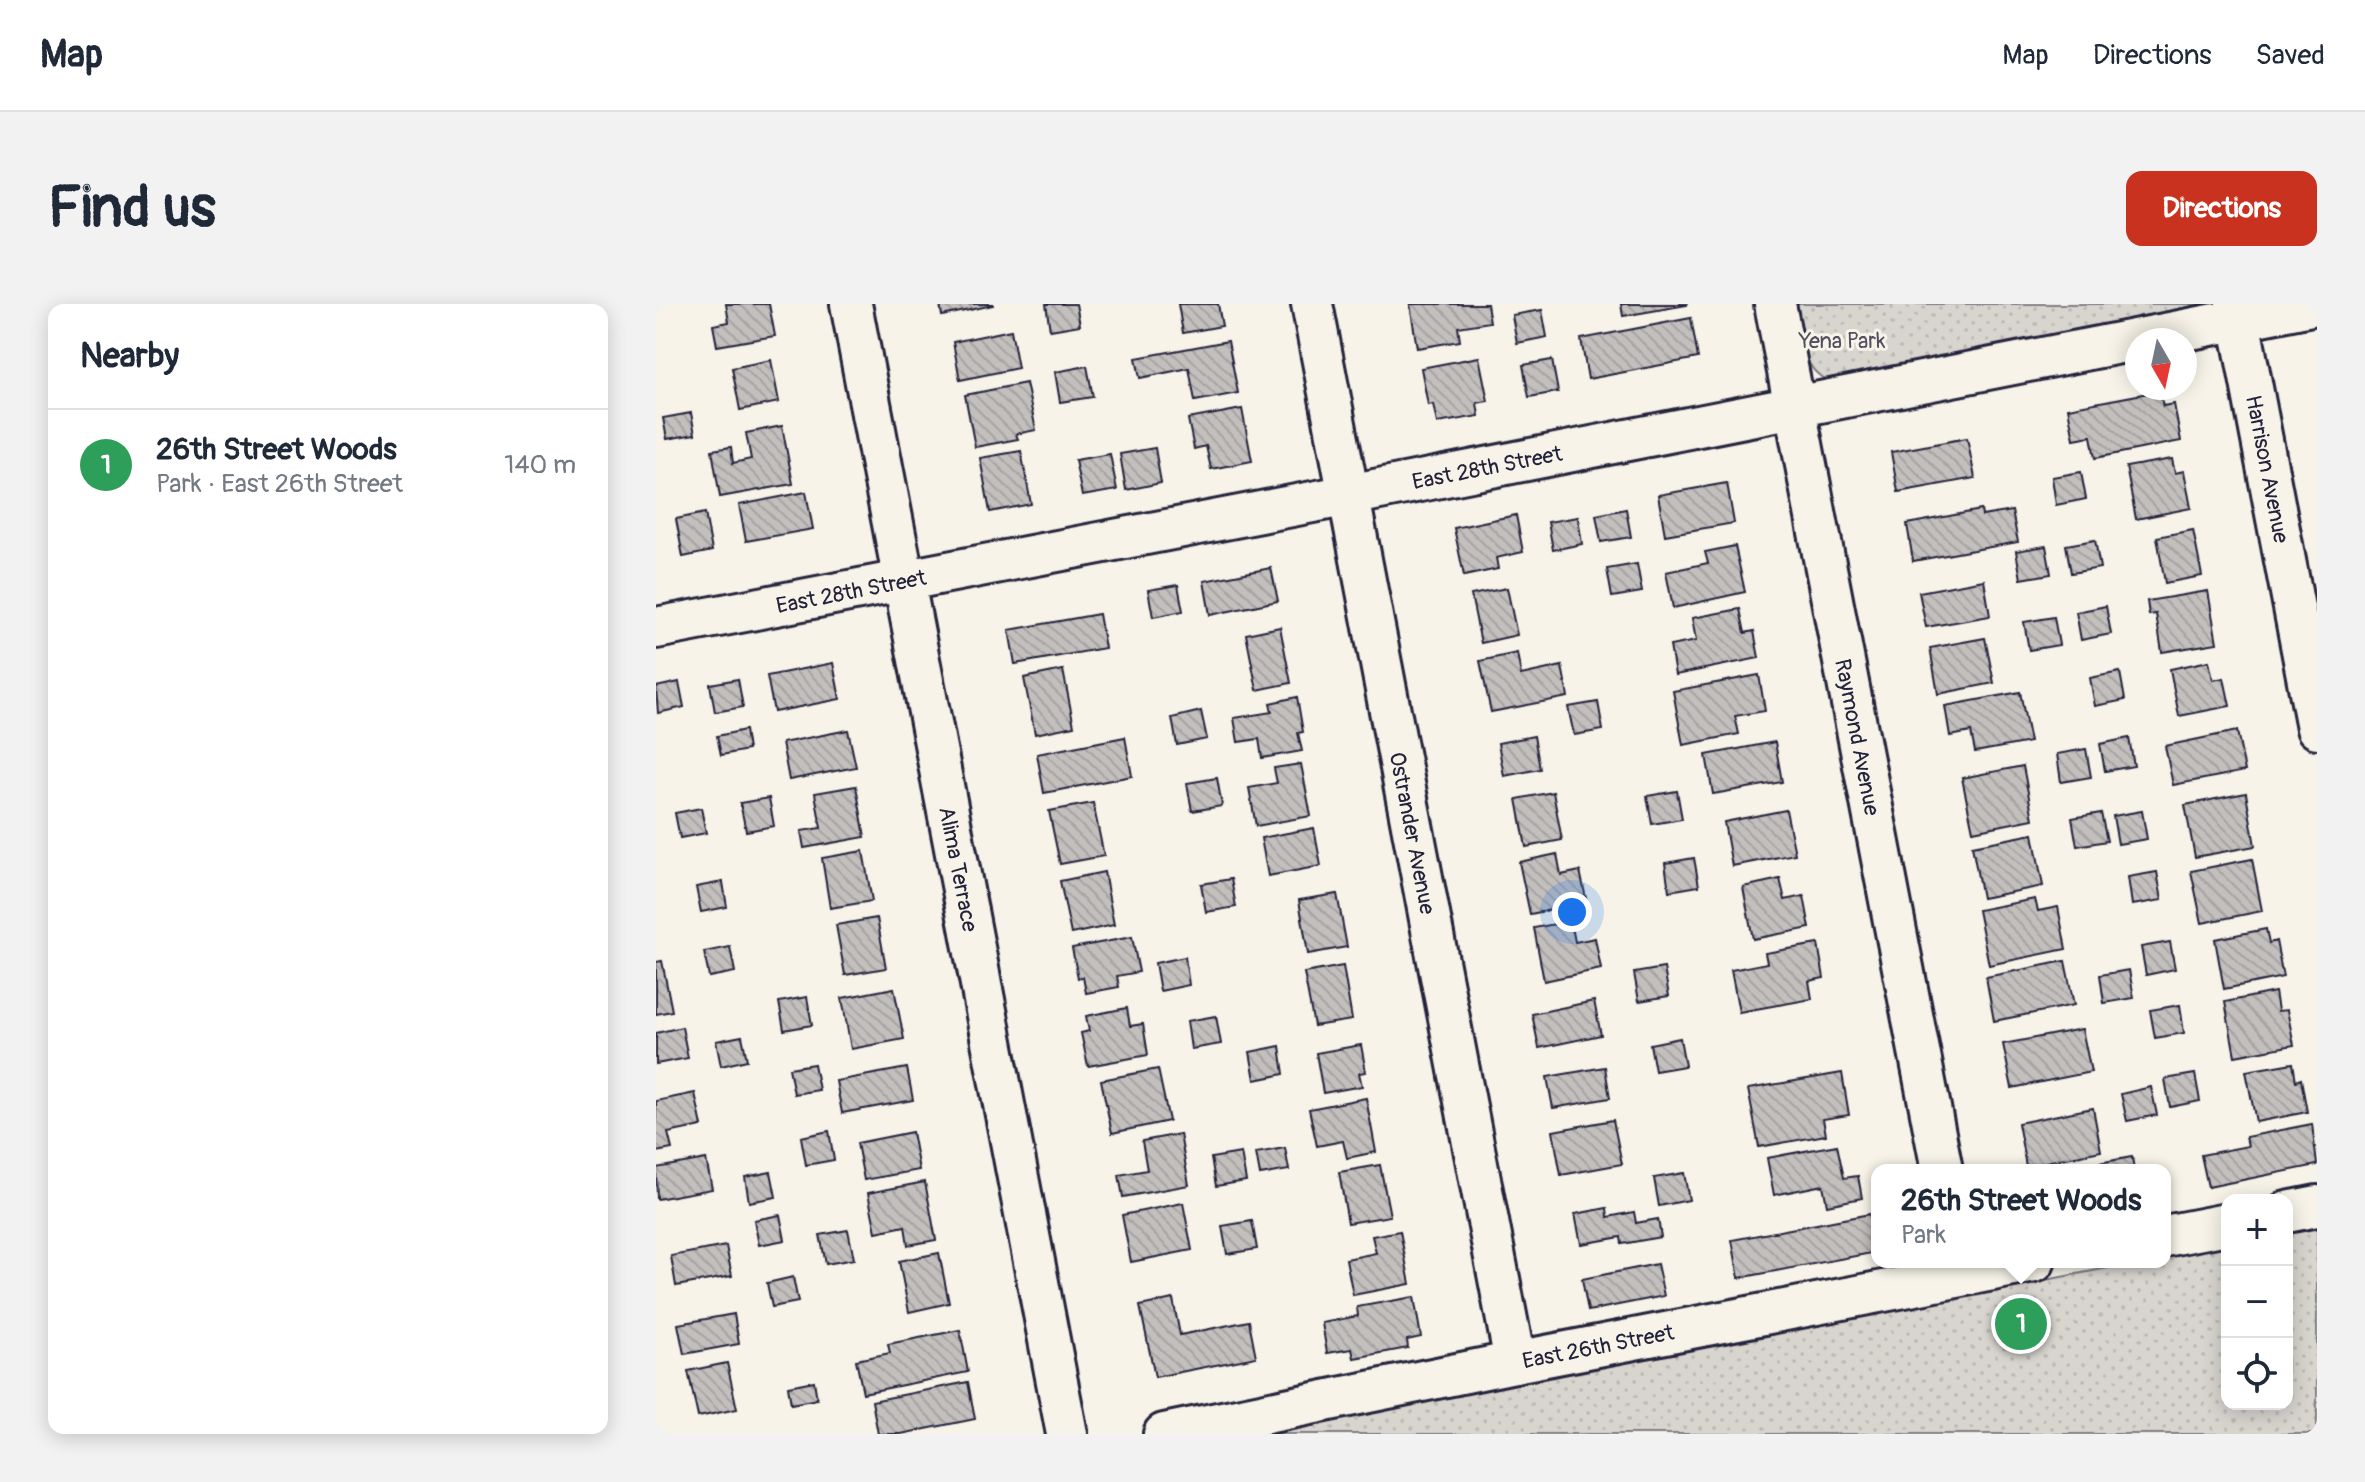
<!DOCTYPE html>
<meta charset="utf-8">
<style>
:root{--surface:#fff;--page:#f2f2f3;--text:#1f2937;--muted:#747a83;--line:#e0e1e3;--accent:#c8321e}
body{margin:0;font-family:Pangolin,sans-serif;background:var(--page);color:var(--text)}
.controls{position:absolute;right:24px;bottom:24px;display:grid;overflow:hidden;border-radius:16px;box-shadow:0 4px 20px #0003}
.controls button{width:72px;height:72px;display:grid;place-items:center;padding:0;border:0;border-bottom:2px solid var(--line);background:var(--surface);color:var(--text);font:40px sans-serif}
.compass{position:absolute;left:1469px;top:24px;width:72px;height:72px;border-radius:50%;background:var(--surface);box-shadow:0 4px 20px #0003;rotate:171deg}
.you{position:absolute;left:916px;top:608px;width:28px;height:28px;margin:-20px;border:6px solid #fff;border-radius:50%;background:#1a73e8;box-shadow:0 0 0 12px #1a73e833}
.badge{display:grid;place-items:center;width:52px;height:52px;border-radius:50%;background:var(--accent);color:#fff;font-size:26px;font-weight:700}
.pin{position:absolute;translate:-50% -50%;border:4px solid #fff;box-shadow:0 2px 8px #0006}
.popup{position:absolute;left:1215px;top:860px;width:300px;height:104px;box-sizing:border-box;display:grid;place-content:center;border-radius:16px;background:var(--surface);filter:drop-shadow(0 2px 6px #0005);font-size:26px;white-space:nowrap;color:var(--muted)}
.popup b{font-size:30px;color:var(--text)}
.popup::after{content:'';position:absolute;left:50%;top:100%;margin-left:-16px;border:16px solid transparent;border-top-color:var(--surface)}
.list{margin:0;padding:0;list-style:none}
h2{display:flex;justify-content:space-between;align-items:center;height:104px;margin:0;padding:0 32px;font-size:34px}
h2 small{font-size:26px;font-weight:400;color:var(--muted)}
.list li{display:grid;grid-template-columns:52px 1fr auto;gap:24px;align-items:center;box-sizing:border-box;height:112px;padding:0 32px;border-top:2px solid var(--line)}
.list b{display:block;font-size:30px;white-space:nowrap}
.list p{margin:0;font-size:26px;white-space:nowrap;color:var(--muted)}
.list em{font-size:26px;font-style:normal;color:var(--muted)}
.icon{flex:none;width:44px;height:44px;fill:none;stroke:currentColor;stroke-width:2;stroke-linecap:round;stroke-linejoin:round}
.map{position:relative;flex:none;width:1661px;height:1130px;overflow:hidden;border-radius:16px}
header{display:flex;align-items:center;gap:48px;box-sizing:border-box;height:112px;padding:0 40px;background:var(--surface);border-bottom:2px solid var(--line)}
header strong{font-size:38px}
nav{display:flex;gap:44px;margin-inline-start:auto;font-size:28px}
.intro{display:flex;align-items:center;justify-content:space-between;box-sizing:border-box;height:192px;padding:0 48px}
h1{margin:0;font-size:56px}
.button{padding:20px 36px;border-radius:16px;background:var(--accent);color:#fff;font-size:28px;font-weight:700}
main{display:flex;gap:48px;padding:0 48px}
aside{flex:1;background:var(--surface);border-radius:16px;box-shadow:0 4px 20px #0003}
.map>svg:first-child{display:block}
.park{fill:url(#park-dots);stroke:#7d7c85;stroke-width:2}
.building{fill:url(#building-back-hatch);stroke:#22223b;stroke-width:2}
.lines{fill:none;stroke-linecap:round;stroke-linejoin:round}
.minor-casing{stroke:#22223b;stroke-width:46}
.minor{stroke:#f7f3e8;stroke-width:40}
.labels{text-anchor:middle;stroke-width:6;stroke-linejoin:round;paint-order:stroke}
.park-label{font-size:22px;fill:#504f60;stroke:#f7f3e8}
.street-label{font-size:22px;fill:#22223b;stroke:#f7f3e8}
</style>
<header>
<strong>Map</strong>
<nav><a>Map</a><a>Directions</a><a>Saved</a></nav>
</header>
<div class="intro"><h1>Find us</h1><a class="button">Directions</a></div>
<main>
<aside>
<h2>Nearby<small></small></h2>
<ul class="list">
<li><span class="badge" style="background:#2e9e5b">1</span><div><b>26th Street Woods</b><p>Park · East 26th Street</p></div><em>140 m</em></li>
</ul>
</aside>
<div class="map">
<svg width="1661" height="1130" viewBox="0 0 1661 1130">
<defs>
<pattern id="park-dots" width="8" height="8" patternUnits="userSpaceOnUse" patternTransform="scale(2)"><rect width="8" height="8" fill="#d8d5cf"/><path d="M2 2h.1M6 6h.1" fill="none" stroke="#b9b7b3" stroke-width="1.8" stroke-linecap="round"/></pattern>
<pattern id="building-back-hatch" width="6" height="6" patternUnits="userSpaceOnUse" patternTransform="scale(2)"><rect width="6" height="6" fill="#c2bfbd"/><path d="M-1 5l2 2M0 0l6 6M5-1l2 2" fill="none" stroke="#a6a4a3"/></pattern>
</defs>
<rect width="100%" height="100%" fill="#f7f3e8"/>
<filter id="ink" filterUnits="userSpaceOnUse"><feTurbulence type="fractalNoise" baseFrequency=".0125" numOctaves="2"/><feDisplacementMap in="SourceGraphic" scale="16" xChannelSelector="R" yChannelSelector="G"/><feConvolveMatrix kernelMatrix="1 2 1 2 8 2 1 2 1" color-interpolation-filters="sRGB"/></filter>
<g filter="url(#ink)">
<!-- park -->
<path class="park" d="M1140 0H1547L1171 76C1143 64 1145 26 1140 0Z
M1661 924V1130H591L1483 958H1509V953L1571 941V1100H1631V929Z"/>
<!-- building -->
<path class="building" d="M70 0H113L119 32 61 42 57 21 73 18Z
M284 0H337V1L286 12Z
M390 0H420L424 21 394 26Z
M522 0H562L566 22 527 29Z
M754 0H831L834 18 802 23 804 37 761 44Z
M965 0H1031V1L967 12Z
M886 6 891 33 861 39 856 11Z
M1035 14 1042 54 932 75 925 35Z
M355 26 362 64 304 76 297 38Z
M572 37 582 89 539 97 533 64 484 74 480 54Z
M823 53 832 97 821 99 823 112 781 119 777 100 772 101 765 64Z
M115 56 123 98 84 106 76 64Z
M896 56 902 88 873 93 867 61Z
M431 62 437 93 404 98 399 68Z
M370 79 380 126 360 130 362 135 319 143 309 91Z
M1503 87 1507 102 1518 100 1525 137 1439 154 1435 132 1418 135 1412 104Z
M586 105 596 157 555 165 550 142 538 145 532 115Z
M35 109 39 130 11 135 7 114Z
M126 122 137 180 64 193 56 146 75 143 77 159 95 155 90 129Z
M1311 134 1319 174 1242 188 1235 148Z
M499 144 505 179 470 186 464 150Z
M365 147 375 200 334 208 324 154Z
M454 150 461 186 426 192 419 156Z
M1516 155 1519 169 1528 167 1535 204 1480 215 1470 163Z
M1425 168 1430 195 1400 201 1396 173Z
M1071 179 1078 219 1009 231 1002 191Z
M150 188 157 225 90 237 83 201Z
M970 205 975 233 945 238 940 211Z
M1325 206 1326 212 1356 207 1362 238 1257 257 1251 220Z
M49 209 56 247 27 253 20 215Z
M860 211 867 248 840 254 842 265 808 272 798 224Z
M922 213 926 240 897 246 892 218Z
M1537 226 1546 272 1509 279 1501 233Z
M1439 236 1444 264 1415 269 1410 241Z
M1079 242 1089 288 1017 304 1010 268 1052 259 1049 248Z
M1390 242 1395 270 1365 275 1360 247Z
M981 260 986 288 956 293 951 265Z
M615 264 622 297 554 311 548 277Z
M1328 276 1334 312 1270 323 1263 288Z
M522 281 527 307 497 313 492 286Z
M851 284 861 331 825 339 815 291Z
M1552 287 1561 339 1506 348 1500 310 1493 311 1491 297Z
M1450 302 1455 330 1425 336 1420 308Z
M1084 305 1089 329 1098 327 1103 354 1019 371 1014 342 1040 337 1036 314Z
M443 310 449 344 359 360 353 326Z
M1398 313 1403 341 1373 346 1368 318Z
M624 323 635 379 601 386 590 330Z
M1329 334 1338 379 1282 390 1274 344Z
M861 349 865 371 906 362 912 393 835 408 824 357Z
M1553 357 1557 376 1568 374 1574 402 1523 412 1514 365Z
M177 359 184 395 118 408 111 372Z
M407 366 418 422 379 430 368 374Z
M1464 368 1469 396 1439 402 1434 374Z
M1103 371 1109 407 1079 412 1083 430 1027 441 1017 387Z
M82 375 87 403 59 408 54 380Z
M23 378 28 403 2 409 0 383Z
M1364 388 1374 438 1319 448 1315 428 1294 432 1289 402Z
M641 393 647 428 642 429 646 447 606 454 603 435 582 438 578 414 616 408 614 399Z
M942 398 947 426 918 431 912 403Z
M545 407 551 435 521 441 516 414Z
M89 426 92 446 65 451 61 432Z
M192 426 200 463 133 476 126 439Z
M1581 427 1589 467 1517 481 1509 442Z
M878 432 884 465 848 472 842 439Z
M469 433 476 472 388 489 381 450Z
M1473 434 1478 462 1449 467 1444 440Z
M1119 438 1126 478 1057 490 1050 451Z
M1430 445 1435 473 1405 478 1401 450Z
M645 460 655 512 600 522 593 484 621 479 618 464Z
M1367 462 1377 515 1317 527 1306 474Z
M561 474 566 502 536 507 531 479Z
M200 482 209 533 148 544 145 527 165 524 159 489Z
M1021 487 1026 515 996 520 991 492Z
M897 488 906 536 870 543 861 495Z
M1590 489 1599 542 1539 553 1529 501Z
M113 494 118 522 90 527 84 499Z
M437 499 448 552 404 560 393 507Z
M45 504 50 529 24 534 19 509Z
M1130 506 1139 550 1076 562 1068 518Z
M1486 507 1491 535 1462 540 1457 512Z
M1445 509 1451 537 1421 542 1416 514Z
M658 524 665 562 612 572 605 534Z
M1377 530 1387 582 1326 594 1316 542Z
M207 547 216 597 174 604 166 554Z
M901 550 905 571 924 567 931 599 874 610 863 558Z
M1038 554 1043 582 1013 587 1009 559Z
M1596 555 1606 607 1546 619 1535 567Z
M448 568 458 621 415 630 404 577Z
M1501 568 1506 596 1476 601 1472 573Z
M575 575 580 603 550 608 545 580Z
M1124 575 1129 596 1148 592 1154 624 1097 635 1087 583Z
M67 578 71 603 45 608 40 583Z
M681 590 691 643 652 650 643 596Z
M1379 595 1382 607 1402 603 1410 645 1333 661 1322 606Z
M221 614 230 664 189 671 180 621Z
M915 617 919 638 939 634 945 665 888 677 878 624Z
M1610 625 1613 639 1620 637 1627 673 1568 685 1559 635Z
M476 633 483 668 461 672 463 683 430 689 427 673 422 674 416 644Z
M1514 638 1519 665 1490 671 1485 643Z
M1162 640 1168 674 1153 677 1156 695 1083 708 1075 666 1111 659 1109 649Z
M74 643 79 668 53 673 48 648Z
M529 653 533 681 504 687 499 659Z
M6 657 16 707 0 710V658Z
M1409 657 1418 701 1338 717 1330 673Z
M687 662 696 716 658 722 648 669Z
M1008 664 1013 692 983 697 978 669Z
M1473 666 1478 694 1448 699 1444 671Z
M238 684 248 735 195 745 186 694Z
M1619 688 1622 707 1631 706 1638 741 1579 752 1569 698Z
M151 693 156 721 128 726 123 698Z
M938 697 945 731 883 744 876 710Z
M1524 701 1528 729 1499 734 1494 706Z
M471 704 474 722 487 720 492 751 432 762 425 729 433 727 430 712Z
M560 712 565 740 535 745 531 717Z
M26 723 32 754 0 760V729Z
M1426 725 1435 768 1356 784 1347 740Z
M86 732 91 756 65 762 60 737Z
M1024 734 1029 762 999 767 994 740Z
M705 741 710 768 703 769 706 782 667 789 660 749Z
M624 742 628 770 599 776 594 748Z
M1637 759 1640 777 1645 775 1651 808 1600 818 1590 767Z
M158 760 163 786 138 790 133 764Z
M949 763 954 794 897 804 891 773Z
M251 764 257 796 186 809 180 777Z
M502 765 513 817 456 829 445 776Z
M1186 769 1193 811 1167 815 1170 831 1103 843 1092 785Z
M1539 770 1544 797 1514 803 1509 775Z
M1495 783 1501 811 1471 817 1465 790Z
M39 789 46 822 12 829 16 845 0 848V797Z
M710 794 720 848 691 854 687 837 661 842 653 805Z
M1437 804 1445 847 1370 862 1362 819Z
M957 816 966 860 905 871 897 827Z
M1656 820 1661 861 1552 883 1545 851 1592 842 1590 833Z
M173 827 178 856 150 861 145 833Z
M256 828 263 866 208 876 201 839Z
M524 830 533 881 467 893 463 871 491 866 486 837Z
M1181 841 1188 874 1202 872 1206 894 1171 901 1167 881 1118 891 1111 854Z
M629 844 633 866 604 871 600 849Z
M585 849 590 877 560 882 555 854Z
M1476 853 1478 866H1404Z
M50 855 56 885 1 895 0 864Z
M724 861 734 912 692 919 683 868Z
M115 868 120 893 93 898 89 873Z
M1028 869 1033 896 1003 902 998 874Z
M269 878 280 936 252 941 249 922 220 928 212 889Z
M527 899 536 946 475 958 466 911Z
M951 904 952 913 978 908 980 919 1002 915 1005 933 966 940 965 933 925 940 919 910Z
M1214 910 1221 948 1083 974 1076 936Z
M124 911 129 936 103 941 98 916Z
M596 917 601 945 571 950 566 922Z
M192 926 198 955 170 960 164 931Z
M744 927 754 980 697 991 690 955 720 949 716 932Z
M70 942 76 972 20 982 15 952Z
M283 949 293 999 253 1008 243 957Z
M1001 960 1008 992 932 1007 926 975Z
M137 973 142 998 116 1003 111 979Z
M758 993 765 1033 751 1036 752 1044 698 1054 696 1045 671 1049 666 1019 702 1012 701 1003Z
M517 995 524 1031 593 1017 600 1053 499 1073 484 1002Z
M78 1010 83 1040 28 1050 22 1020Z
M304 1026 312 1068 207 1089 200 1056 234 1049 232 1040Z
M71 1059 81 1105 42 1113 32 1067Z
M158 1077 161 1095 135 1100 132 1082Z
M312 1078 319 1115 245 1130H222L216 1097Z"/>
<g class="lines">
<defs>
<path id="minor" d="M195 0 411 1130
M656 0 859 1058
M1119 0 1286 866
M1580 0 1661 424
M0 324 693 191 1661 0
M1631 908 1661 902
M1509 932 1571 920
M508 1130 859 1058 1378 958"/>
</defs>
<!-- minor casing -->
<use href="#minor" class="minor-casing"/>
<!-- minor -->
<use href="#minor" class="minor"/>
</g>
</g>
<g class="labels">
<!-- park labels -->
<g class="park-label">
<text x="1186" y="44">Yena Park</text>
</g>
<!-- street labels -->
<g class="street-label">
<text transform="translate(831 163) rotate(-11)" y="8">East 28th Street</text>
<text transform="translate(1612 165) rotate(79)" y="8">Harrison Avenue</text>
<text transform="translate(195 287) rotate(-11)" y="8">East 28th Street</text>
<text transform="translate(1202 433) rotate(79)" y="8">Raymond Avenue</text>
<text transform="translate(757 529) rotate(79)" y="8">Ostrander Avenue</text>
<text transform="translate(303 565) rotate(79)" y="8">Alima Terrace</text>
<text transform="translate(942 1042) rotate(-11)" y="8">East 26th Street</text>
</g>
</g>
</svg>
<div class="controls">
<button>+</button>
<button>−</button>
<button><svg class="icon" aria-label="locate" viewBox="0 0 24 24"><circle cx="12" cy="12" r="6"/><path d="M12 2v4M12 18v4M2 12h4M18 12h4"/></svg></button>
</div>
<svg class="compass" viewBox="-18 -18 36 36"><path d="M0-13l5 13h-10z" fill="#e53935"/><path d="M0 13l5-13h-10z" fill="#747a83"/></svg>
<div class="you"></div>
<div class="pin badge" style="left:1365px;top:1020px;background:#2e9e5b">1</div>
<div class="popup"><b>26th Street Woods</b>Park</div>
</div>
</main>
